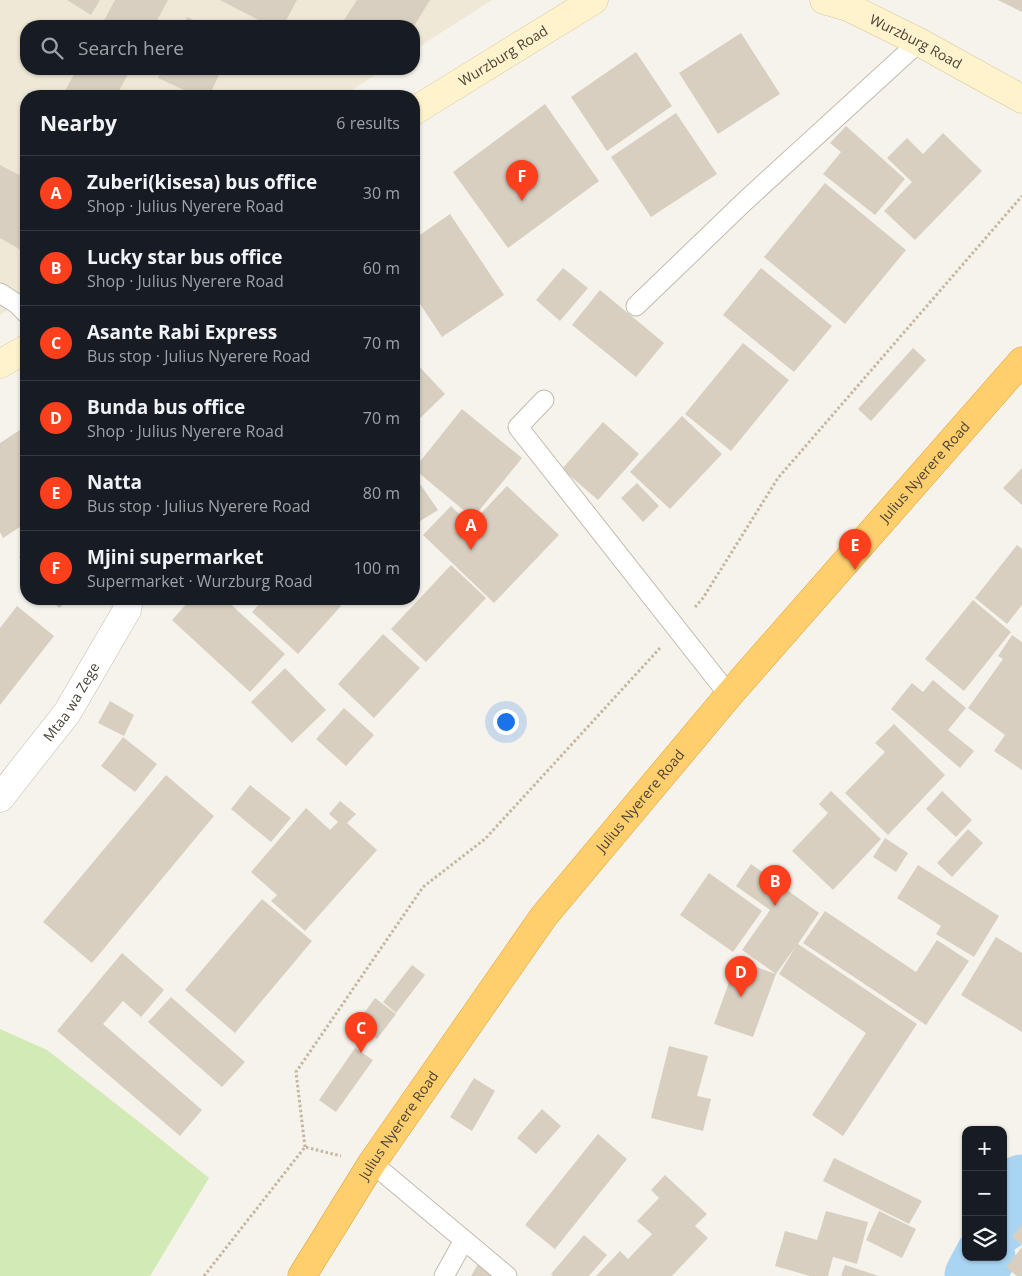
<!DOCTYPE html>
<meta charset="utf-8">
<style>
:root{--surface:#171b24;--page:#20242c;--text:#f1f3f6;--muted:#9ea1a6;--line:#363941;--accent:#fc3f1d}
body{margin:0;font-family:"Open Sans",sans-serif;background:var(--page);color:var(--text)}
.controls{position:absolute;right:15px;bottom:15px;display:grid;overflow:hidden;border-radius:10px;box-shadow:0 1px 4px #0004}
.controls button{width:45px;height:45px;display:grid;place-items:center;padding:0;border:0;border-bottom:1px solid var(--line);background:var(--surface);color:var(--text);font:25px sans-serif}
.you{position:absolute;left:505px;top:721px;width:18px;height:18px;margin:-12px;border:4px solid #fff;border-radius:50%;background:#1a73e8;box-shadow:0 0 0 8px #1a73e833}
.badge{display:grid;place-items:center;width:32px;height:32px;border-radius:50%;background:var(--accent);color:#fff;font-size:16px;font-weight:700}
.pin{position:absolute;translate:-50% -41px;filter:drop-shadow(0 1px 2px #0008)}
.pin::after{content:'';position:absolute;top:26px;width:18px;height:15px;background:inherit;clip-path:polygon(0 0,100% 0,50% 100%)}
.list{margin:0;padding:0;list-style:none}
h2{display:flex;justify-content:space-between;align-items:center;height:65px;margin:0;padding:0 20px;font-size:21px}
h2 small{font-size:16px;font-weight:400;color:var(--muted)}
.list li{display:grid;grid-template-columns:32px 1fr auto;gap:15px;align-items:center;box-sizing:border-box;height:75px;padding:0 20px;border-top:1px solid var(--line)}
.list b{display:block;font-size:19px;white-space:nowrap}
.list p{margin:0;font-size:16px;white-space:nowrap;color:var(--muted)}
.list em{font-size:16px;font-style:normal;color:var(--muted)}
.icon{flex:none;width:28px;height:28px;fill:none;stroke:currentColor;stroke-width:2;stroke-linecap:round;stroke-linejoin:round}
.map{position:relative;flex:none;width:1022px;height:1276px;overflow:hidden}
.search{position:absolute;background:var(--surface);box-shadow:0 1px 4px #0004;left:20px;top:20px;width:400px;height:55px;display:flex;align-items:center;gap:12px;box-sizing:border-box;padding:0 18px;border-radius:20px;color:var(--muted);font-size:19px}
.panel{position:absolute;background:var(--surface);box-shadow:0 1px 4px #0004;left:20px;top:90px;width:400px;height:515px;border-radius:20px}
.map>svg:first-child{display:block}
.education{fill:#efe8d6}
.green{fill:#d2eab5}
.lines{fill:none;stroke-linecap:round;stroke-linejoin:round}
.river{stroke:#a9d4f2;stroke-width:61}
.building{fill:#d8cfc1}
.lane-casing{stroke:#c2bbae;stroke-width:21}
.street-casing{stroke:#c2bbae;stroke-width:29}
.secondary-casing{stroke:#d6c79b;stroke-width:29}
.highway-casing{stroke:#e0a43c;stroke-width:29}
.path{stroke:#c4b79f;stroke-width:3;stroke-dasharray:2.5 2.5;stroke-linecap:butt}
.lane{stroke:#fff;stroke-width:19}
.street{stroke:#fff;stroke-width:28}
.secondary{stroke:#fff3cd;stroke-width:28}
.highway{stroke:#ffcf6e;stroke-width:28}
.labels{text-anchor:middle;stroke-width:5;stroke-linejoin:round;paint-order:stroke}
.street-label{font-size:14px;fill:#4b4439;stroke:#fff}
</style>
<div class="map">
<svg width="1022" height="1276" viewBox="0 0 1022 1276">
<rect width="100%" height="100%" fill="#f6f3ec"/>
<!-- education -->
<path class="education" d="M0 0H492L414 50V26H26V69H385L342 96H26V298L0 315Z"/>
<!-- green -->
<path class="green" d="M0 1029 47 1050 143 1125 209 1178 150 1276H0Z"/>
<g class="lines">
<!-- river -->
<path class="river" d="M1003 1221 1022 1185
M975 1276 985 1257"/>
</g>
<!-- building -->
<path class="building" d="M67 0H100L91 15Z
M115 0H168L154 26H101Z
M220 0H297L283 26H270Z
M357 0H430L414 26H340Z
M998 0H1022V12Z
M187 17 207 26H183Z
M741 33 780 94 718 134 679 73Z
M636 52 672 106 607 151 571 97Z
M77 69H131L116 96H62Z
M163 69H222L209 96H197L158 78Z
M376 69H388L384 74Z
M545 104 599 181 508 248 453 172Z
M676 113 717 174 651 217 611 157Z
M846 126 905 179 875 215 823 174 841 152 830 143Z
M943 133 982 171 915 240 884 211 912 182 887 158 907 138 923 154Z
M26 162V253L0 238V165L19 175Z
M825 183 906 250 845 324 764 257Z
M450 214 504 295 442 337 414 295V239Z
M563 268 588 288 560 321 536 300Z
M761 268 832 326 794 372 723 315Z
M600 290 664 343 636 377 572 325Z
M743 343 789 380 731 451 685 414Z
M913 348 926 360 871 421 858 409Z
M414 361 445 394 414 424Z
M462 409 522 458 473 518 414 469Z
M682 416 722 454 670 509 630 472Z
M603 422 639 454 598 500 562 469Z
M26 426V523L3 538 0 532V443Z
M1022 468V505L1003 488Z
M414 475 438 510 417 523 414 518Z
M637 483 659 506 643 522 621 498Z
M507 486 559 535 494 603 423 535 451 506 470 525Z
M1017 545 1022 549V605L1007 624 975 598Z
M26 551V566L19 557Z
M451 565 486 598 426 662 391 629Z
M51 599H71L59 608Z
M191 599H225L285 654 250 692 172 620Z
M264 599H333L341 606 298 654 252 612Z
M973 600 1011 632 964 691 925 659Z
M17 606 54 636 0 705V628Z
M383 634 420 668 374 718 338 684Z
M1012 635 1022 642V770L994 751 1005 735 968 708 1003 659 998 656Z
M285 668 326 710 292 743 251 702Z
M933 680 966 708 948 730 974 751 960 768 891 709 912 683 923 692Z
M110 701 134 715 124 736 98 723Z
M344 708 374 735 346 766 316 739Z
M894 724 945 775 888 835 845 793 885 752 875 743Z
M123 737 157 764 135 792 101 766Z
M166 775 214 816 92 963 43 922Z
M250 785 291 818 271 842 231 809Z
M831 791 881 839 833 890 792 851 828 813 819 804Z
M942 791 972 820 956 837 926 809Z
M340 801 356 814 347 823 377 850 305 931 271 901 277 895 251 872 306 808 330 830 338 822 329 814Z
M968 829 983 843 952 877 937 863Z
M885 838 908 853 896 872 873 857Z
M751 864 819 913 798 944 917 1024 843 1136 812 1115 866 1033 779 974 796 946 776 974 742 950 770 910 736 886Z
M918 865 999 916 974 957 936 934 941 926 897 898Z
M709 873 762 911 733 952 680 915Z
M262 899 312 941 235 1033 185 990Z
M825 911 916 972 937 940 969 961 926 1025 803 943Z
M996 937 1022 953V1032L961 995Z
M122 953 164 990 141 1017 123 1001 103 1024 202 1110 180 1136 57 1031Z
M737 960 776 974 753 1037 714 1024Z
M412 965 425 975 396 1013 383 1002Z
M171 997 245 1062 222 1087 148 1022Z
M375 998 396 1014 377 1039 356 1024Z
M669 1046 708 1056 697 1096 711 1099 703 1131 651 1118Z
M355 1048 373 1060 336 1112 319 1100Z
M474 1078 495 1091 472 1131 450 1117Z
M542 1109 561 1126 536 1154 517 1138Z
M598 1134 627 1159 555 1249 525 1225Z
M834 1158 922 1201 909 1224 823 1181Z
M665 1175 707 1214 695 1226 708 1238 672 1276H596L620 1251 628 1259 652 1234 637 1221 659 1198 651 1190Z
M826 1211 868 1222 857 1264 833 1257 828 1276H810L775 1266 785 1231 817 1240Z
M879 1211 916 1229 902 1258 866 1240Z
M1022 1224V1245L1012 1237Z
M584 1235 607 1255 589 1276H553L551 1274Z
M1022 1247V1276H1017L1006 1267Z
M478 1264 499 1276H471Z
M845 1265 879 1276H841Z"/>
<g class="lines">
<defs>
<path id="lane" d="M0 293 17 304 26 313
M636 306 745 201 919 42
M544 400 518 427 729 695
M372 1163 507 1276
M444 1276 464 1240"/>
<g id="street">
<path id="s1" d="M0 798 67 713 127 610 129 599"/>
</g>
<g id="secondary">
<path id="s2" d="M824 0 848 7 919 42 1022 99"/>
<path id="s3" d="M414 111 594 0"/>
<path d="M0 364 26 349"/>
</g>
<g id="highway">
<path id="s4" d="M302 1276 372 1163 544 916 729 695 1022 361"/>
</g>
</defs>
<!-- lane casing -->
<use href="#lane" class="lane-casing"/>
<!-- street casing -->
<use href="#street" class="street-casing"/>
<!-- secondary casing -->
<use href="#secondary" class="secondary-casing"/>
<!-- highway casing -->
<use href="#highway" class="highway-casing"/>
<!-- path -->
<path class="path" d="M695 607 703 598 778 478 1022 196
M305 1147 296 1072 423 887 485 839 660 648
M204 1276 305 1147 341 1156"/>
<!-- lane -->
<use href="#lane" class="lane"/>
<!-- street -->
<use href="#street" class="street"/>
<!-- secondary -->
<use href="#secondary" class="secondary"/>
<!-- highway -->
<use href="#highway" class="highway"/>
</g>
<g class="labels">
<!-- street labels -->
<g class="street-label">
<text dy="5" stroke="none"><textPath href="#s2" startOffset="101">Wurzburg Road</textPath></text>
<text dy="5" stroke="none"><textPath href="#s3" startOffset="105">Wurzburg Road</textPath></text>
<text dy="5" stroke="none"><textPath href="#s4" startOffset="1019">Julius Nyerere Road</textPath></text>
<text dy="5" stroke="none"><textPath href="#s1" startOffset="120">Mtaa wa Zege</textPath></text>
<text dy="5" stroke="none"><textPath href="#s4" startOffset="584">Julius Nyerere Road</textPath></text>
<text dy="5" stroke="none"><textPath href="#s4" startOffset="179">Julius Nyerere Road</textPath></text>
</g>
</g>
</svg>
<div class="controls">
<button>+</button>
<button>−</button>
<button><svg class="icon" aria-label="layers" viewBox="0 0 24 24"><path d="M12 4l9 5-9 5-9-5zM3 14l9 5 9-5"/></svg></button>
</div>
<div class="you"></div>
<div class="pin badge" style="left:471px;top:550px">A</div>
<div class="pin badge" style="left:775px;top:906px">B</div>
<div class="pin badge" style="left:361px;top:1053px">C</div>
<div class="pin badge" style="left:741px;top:997px">D</div>
<div class="pin badge" style="left:855px;top:570px">E</div>
<div class="pin badge" style="left:522px;top:201px">F</div>
<div class="search"><svg class="icon" aria-label="search" viewBox="0 0 24 24"><circle cx="10" cy="10" r="6"/><path d="M15 15l6 6"/></svg>Search here</div>
<section class="panel">
<h2>Nearby<small>6 results</small></h2>
<ul class="list">
<li><span class="badge">A</span><div><b>Zuberi(kisesa) bus office</b><p>Shop · Julius Nyerere Road</p></div><em>30 m</em></li>
<li><span class="badge">B</span><div><b>Lucky star bus office</b><p>Shop · Julius Nyerere Road</p></div><em>60 m</em></li>
<li><span class="badge">C</span><div><b>Asante Rabi Express</b><p>Bus stop · Julius Nyerere Road</p></div><em>70 m</em></li>
<li><span class="badge">D</span><div><b>Bunda bus office</b><p>Shop · Julius Nyerere Road</p></div><em>70 m</em></li>
<li><span class="badge">E</span><div><b>Natta</b><p>Bus stop · Julius Nyerere Road</p></div><em>80 m</em></li>
<li><span class="badge">F</span><div><b>Mjini supermarket</b><p>Supermarket · Wurzburg Road</p></div><em>100 m</em></li>
</ul>
</section>
</div>
